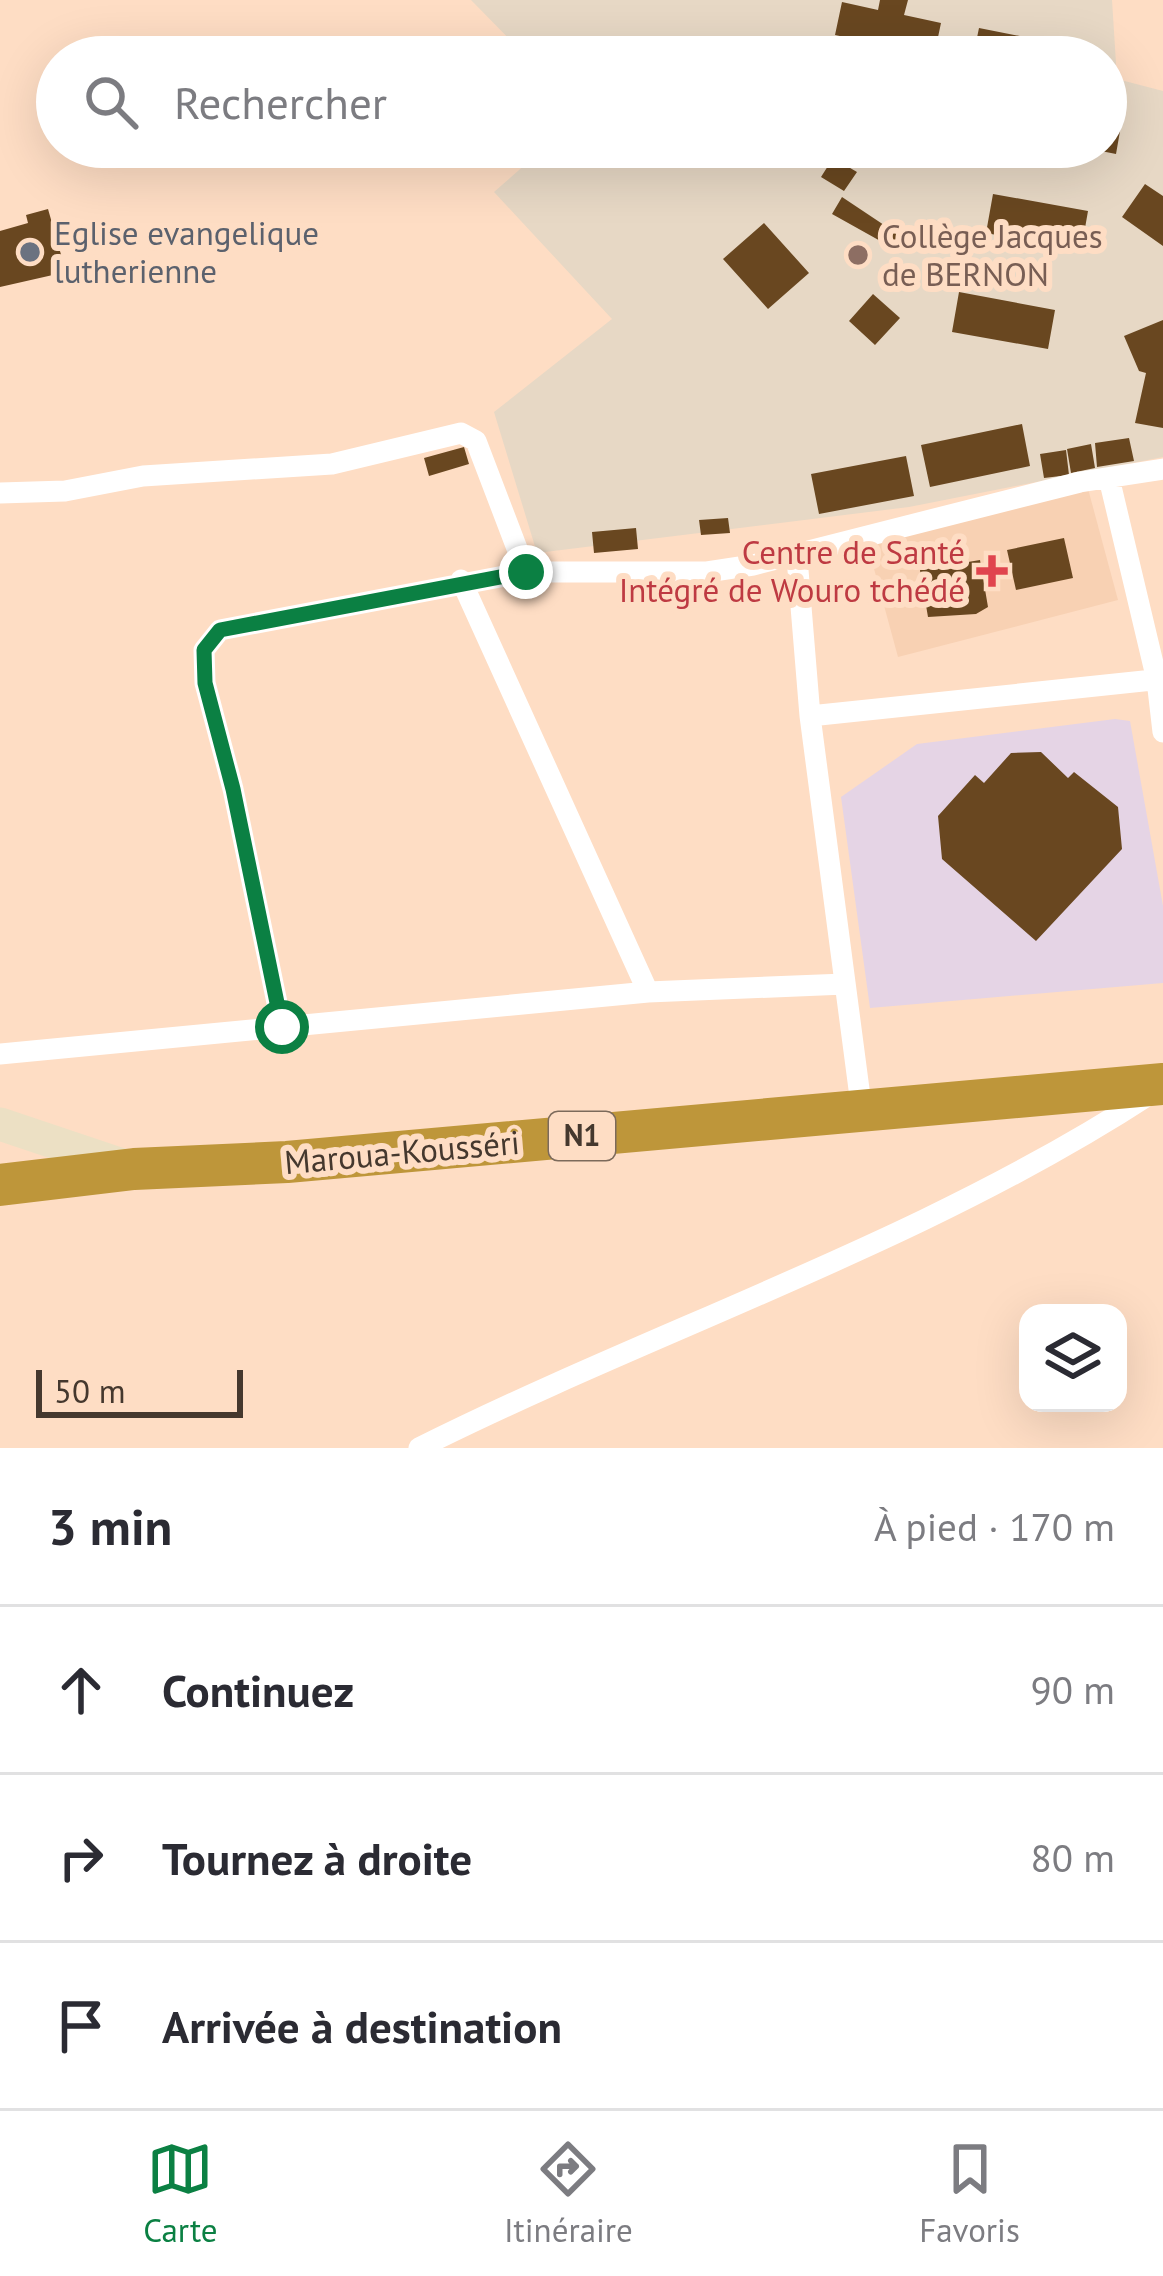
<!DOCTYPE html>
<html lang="fr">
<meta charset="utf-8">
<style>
:root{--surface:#fff;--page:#f7f7f7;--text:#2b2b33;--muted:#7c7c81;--line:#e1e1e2;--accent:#0b8043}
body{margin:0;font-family:"PT Sans",sans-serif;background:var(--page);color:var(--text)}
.controls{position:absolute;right:36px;bottom:36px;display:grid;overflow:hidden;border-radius:24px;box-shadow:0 12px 48px #0002}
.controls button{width:108px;height:108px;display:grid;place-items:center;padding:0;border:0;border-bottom:3px solid var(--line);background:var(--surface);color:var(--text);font:60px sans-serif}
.scale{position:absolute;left:36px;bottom:30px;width:207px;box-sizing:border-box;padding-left:12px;border:6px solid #45382e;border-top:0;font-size:33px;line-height:42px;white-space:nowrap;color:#45382e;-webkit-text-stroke:9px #feddc4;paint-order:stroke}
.stop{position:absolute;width:36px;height:36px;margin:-27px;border:9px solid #0b8043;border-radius:50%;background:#fff}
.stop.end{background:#0b8043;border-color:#fff;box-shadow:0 3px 12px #0008}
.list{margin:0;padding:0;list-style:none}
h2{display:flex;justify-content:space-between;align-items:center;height:156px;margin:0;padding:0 48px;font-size:51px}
h2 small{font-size:39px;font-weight:400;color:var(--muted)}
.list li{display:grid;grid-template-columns:78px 1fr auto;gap:36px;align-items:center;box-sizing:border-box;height:168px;padding:0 48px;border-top:3px solid var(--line)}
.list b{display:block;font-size:45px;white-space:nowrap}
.list em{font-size:39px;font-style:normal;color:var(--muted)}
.icon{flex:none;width:66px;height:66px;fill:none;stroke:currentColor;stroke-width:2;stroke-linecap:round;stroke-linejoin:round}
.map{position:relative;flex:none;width:1163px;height:1448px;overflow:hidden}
.search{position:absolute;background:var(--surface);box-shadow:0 12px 48px #0002;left:36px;right:36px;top:36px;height:132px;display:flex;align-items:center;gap:30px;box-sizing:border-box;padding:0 42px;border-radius:66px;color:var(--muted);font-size:45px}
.sheet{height:660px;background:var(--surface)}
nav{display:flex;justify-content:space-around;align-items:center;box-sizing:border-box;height:168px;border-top:3px solid var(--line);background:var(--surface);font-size:33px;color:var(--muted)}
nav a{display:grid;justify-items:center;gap:6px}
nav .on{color:var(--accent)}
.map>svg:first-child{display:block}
.commercial{fill:#e5d4e5}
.built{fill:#f8d1b3}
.education{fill:#e7d8c5}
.building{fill:#694720}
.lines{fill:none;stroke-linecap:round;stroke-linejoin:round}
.street{stroke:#fff;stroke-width:21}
.secondary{stroke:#ece0c4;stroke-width:33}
.highway{stroke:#be963a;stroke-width:42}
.route{stroke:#0b8043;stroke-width:15}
.worship-dot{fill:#6b7280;stroke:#feddc4;stroke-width:4.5}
.education-dot{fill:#8d6e63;stroke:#feddc4;stroke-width:4.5}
.health-dot{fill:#e0444e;stroke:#feddc4;stroke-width:4.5}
.labels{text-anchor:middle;stroke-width:12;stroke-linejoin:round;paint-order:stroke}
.shield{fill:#feddc4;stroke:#7c6a5b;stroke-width:3}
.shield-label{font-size:30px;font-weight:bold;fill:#45382e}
.worship-label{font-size:33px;fill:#5b616d;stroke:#feddc4;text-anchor:start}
.education-label{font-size:33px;fill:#785e54;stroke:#feddc4;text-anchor:start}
.health-label{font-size:33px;fill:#be3a42;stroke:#feddc4;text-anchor:end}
.street-label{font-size:33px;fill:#45382e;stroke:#feddc4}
</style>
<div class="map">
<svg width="1163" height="1448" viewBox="0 0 1163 1448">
<rect width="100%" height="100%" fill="#feddc4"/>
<!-- commercial -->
<path class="commercial" d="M1115 719 1130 721 1163 906V983L870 1008 841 797 917 744Z"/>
<!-- built -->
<path class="built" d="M1087 485 1118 600 898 657 867 543Z"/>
<!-- education -->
<path class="education" d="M471 0H1112L1117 79 1163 91V457L909 507 537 553 494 412 612 319 494 192 545 147H1106V57H527Z"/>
<!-- building -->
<path class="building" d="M880 0H908L904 15 941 23 934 56 835 35 842 2 878 10Z
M979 28 1070 46 1068 57H973Z
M1106 111 1123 114 1116 154 1091 149 1106 147Z
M833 158 857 172 844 191 821 177Z
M1145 184 1163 196V246L1122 217Z
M993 194 1088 211 1081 251 986 233Z
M842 197 908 241 900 252 832 214Z
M48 209 66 272 0 287V231L28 223 26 215Z
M764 223 809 273 768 309 723 259Z
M959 292 1055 310 1048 349 952 332Z
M873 294 900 318 875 345 849 321Z
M1163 320V428L1135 423 1146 373 1139 371 1124 336Z
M1022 424 1030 466 930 487 921 445Z
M1129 438 1134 461 1097 467 1095 443Z
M1091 444 1095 468 1071 473 1067 449Z
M464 447 469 464 429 476 424 458Z
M1066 450 1069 475 1044 478 1040 454Z
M906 456 914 496 819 514 811 474Z
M728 518 730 533 701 535 699 520Z
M636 528 638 549 594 553 592 532Z
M1064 538 1073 578 1016 590 1007 550Z
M980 560 988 607 976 614 928 617 920 570Z
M1041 752 1068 778 1074 772 1118 807 1122 849 1036 941 942 859 938 816 975 775 984 783 1011 753Z"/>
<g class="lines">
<!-- street -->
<path class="street" d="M1109 478 1157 680 1163 732
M0 493 65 491 143 476 332 464 461 433 476 441 526 572
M797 558 810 716 862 1112
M461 580 648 992
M810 716 1163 679
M282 1027 233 789 205 683 204 650 220 630 526 572H707L753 565 1080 482 1163 469
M0 1054 648 992 845 984
M419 1448C661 1327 924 1242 1152 1093"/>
<!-- secondary -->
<path class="secondary" d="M0 1124 134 1169"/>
<!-- highway -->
<path class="highway" d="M0 1185 134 1169 287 1162 1163 1084"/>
</g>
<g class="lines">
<!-- route -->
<path class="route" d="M282 1027 233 789 205 683 204 650 220 630 526 572"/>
</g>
<!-- markers -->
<circle class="worship-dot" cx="30" cy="252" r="12"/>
<circle class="education-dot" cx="858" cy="255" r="12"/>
<path class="health-dot" d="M986 553h12v12h12v12h-12v12h-12v-12h-12v-12h12z"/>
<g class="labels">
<!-- shield labels -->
<rect class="shield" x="549" y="1112" width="66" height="48" rx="9"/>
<g class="shield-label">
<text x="582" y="1146">N1</text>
</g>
<!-- worship labels -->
<g class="worship-label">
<text x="54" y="245">Eglise evangelique<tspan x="54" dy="38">lutherienne</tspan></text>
</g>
<!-- education labels -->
<g class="education-label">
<text x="882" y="248">Collège Jacques<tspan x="882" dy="38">de BERNON</tspan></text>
</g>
<!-- health labels -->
<g class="health-label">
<text x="965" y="564">Centre de Santé<tspan x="965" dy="38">Intégré de Wouro tchédé</tspan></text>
</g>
<!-- street labels -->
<g class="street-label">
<text transform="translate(402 1152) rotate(-5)" y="12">Maroua-Kousséri</text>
</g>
</g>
</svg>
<div class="controls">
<button><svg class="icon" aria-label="layers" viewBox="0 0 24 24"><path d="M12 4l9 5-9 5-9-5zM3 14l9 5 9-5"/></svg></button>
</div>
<div class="scale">50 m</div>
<div class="stop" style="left:282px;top:1027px"></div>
<div class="stop end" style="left:526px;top:572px"></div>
<div class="search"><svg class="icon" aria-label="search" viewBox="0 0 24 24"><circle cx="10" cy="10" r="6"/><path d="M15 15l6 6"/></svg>Rechercher</div>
</div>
<section class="sheet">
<h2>3 min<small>À pied · 170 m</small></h2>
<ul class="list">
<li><svg class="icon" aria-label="ahead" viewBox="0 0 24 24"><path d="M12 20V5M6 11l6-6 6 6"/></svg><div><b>Continuez</b></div><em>90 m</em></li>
<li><svg class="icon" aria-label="right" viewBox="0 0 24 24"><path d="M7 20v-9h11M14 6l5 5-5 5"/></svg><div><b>Tournez à droite</b></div><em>80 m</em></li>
<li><svg class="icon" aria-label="arrive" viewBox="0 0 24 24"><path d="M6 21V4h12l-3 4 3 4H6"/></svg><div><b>Arrivée à destination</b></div></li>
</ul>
</section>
<nav>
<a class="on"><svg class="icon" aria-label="map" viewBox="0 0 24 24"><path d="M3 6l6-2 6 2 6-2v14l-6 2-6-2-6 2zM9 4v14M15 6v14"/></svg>Carte</a>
<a><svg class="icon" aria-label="directions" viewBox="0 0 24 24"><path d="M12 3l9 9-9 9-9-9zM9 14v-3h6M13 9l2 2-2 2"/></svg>Itinéraire</a>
<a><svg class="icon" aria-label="saved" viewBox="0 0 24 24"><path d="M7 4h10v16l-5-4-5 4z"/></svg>Favoris</a>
</nav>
